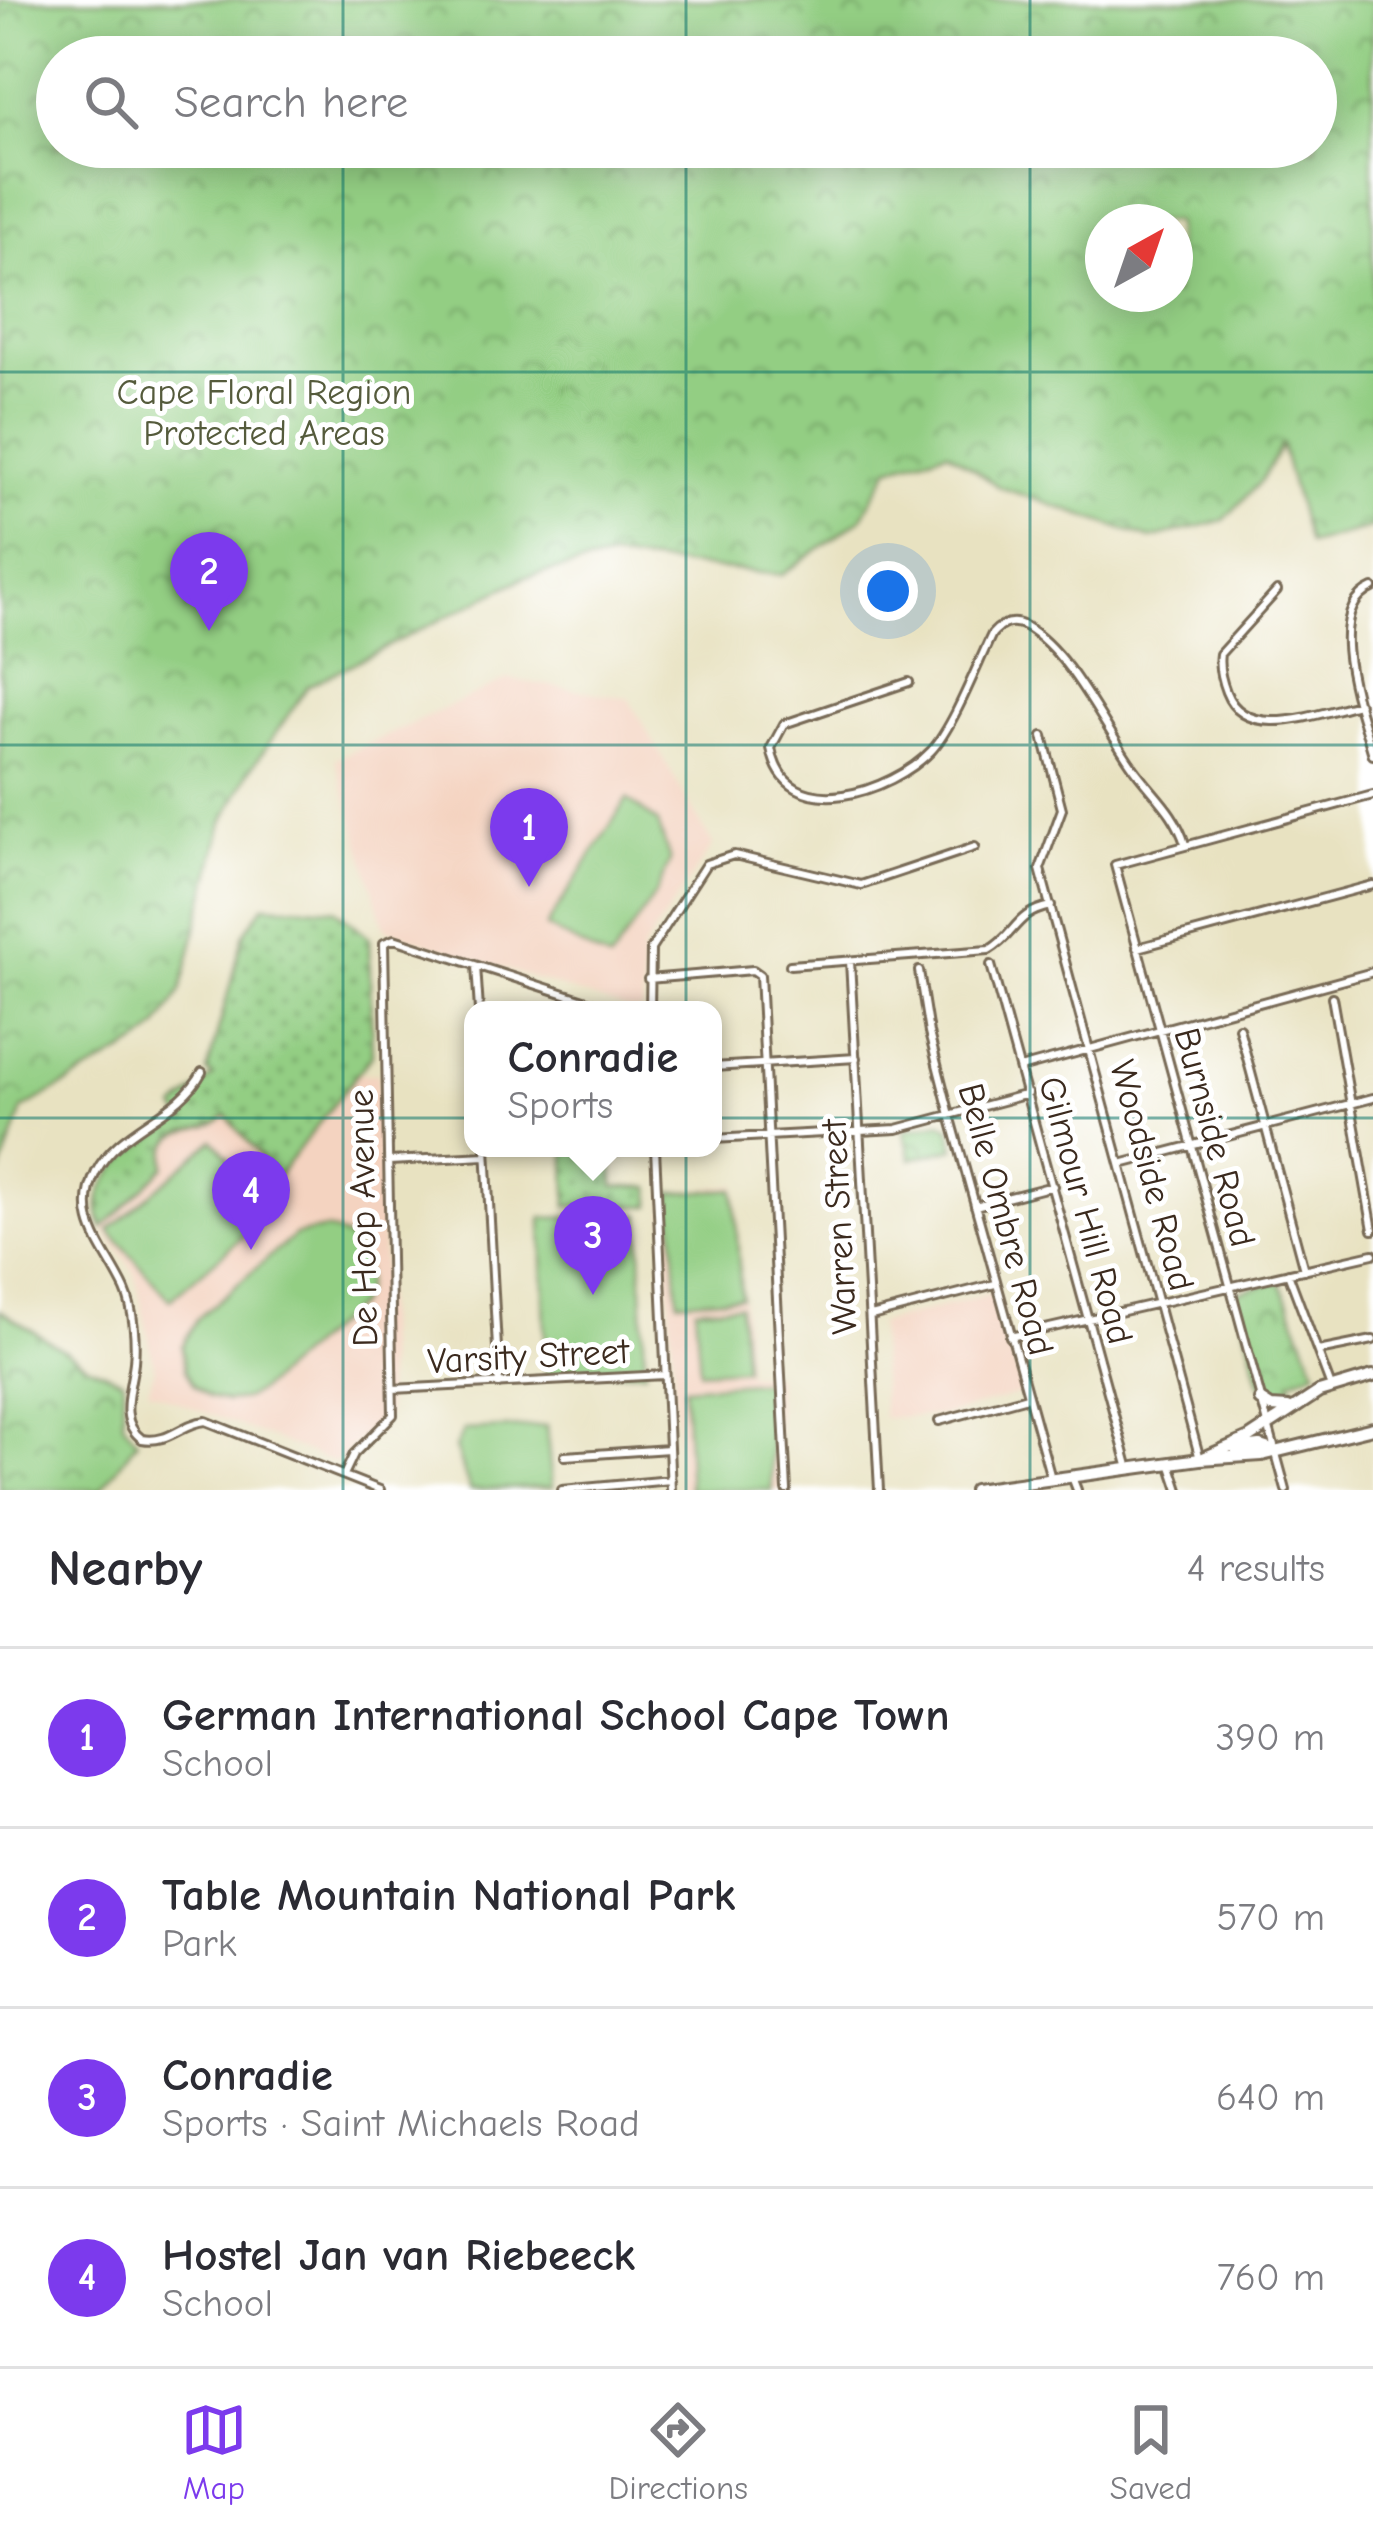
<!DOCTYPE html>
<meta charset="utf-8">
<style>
:root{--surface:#fff;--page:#f7f7f7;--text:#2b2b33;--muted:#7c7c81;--line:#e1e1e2;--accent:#7c3aed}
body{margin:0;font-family:"Comic Neue",sans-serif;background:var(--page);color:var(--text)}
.compass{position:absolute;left:1085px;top:204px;width:108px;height:108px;border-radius:50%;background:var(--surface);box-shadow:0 6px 30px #0003;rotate:40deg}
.you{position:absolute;left:888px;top:591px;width:42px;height:42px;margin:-30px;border:9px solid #fff;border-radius:50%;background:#1a73e8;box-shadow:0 0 0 18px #1a73e833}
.badge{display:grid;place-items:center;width:78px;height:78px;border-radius:50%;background:var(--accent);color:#fff;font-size:39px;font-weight:700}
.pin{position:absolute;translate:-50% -99px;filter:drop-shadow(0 3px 6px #0008)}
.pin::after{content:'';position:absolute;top:63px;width:42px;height:36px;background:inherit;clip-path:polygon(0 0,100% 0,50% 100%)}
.popup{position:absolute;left:464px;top:1001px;width:258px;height:156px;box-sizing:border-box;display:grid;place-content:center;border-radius:24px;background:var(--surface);filter:drop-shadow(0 3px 9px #0005);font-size:39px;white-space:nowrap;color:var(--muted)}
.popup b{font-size:45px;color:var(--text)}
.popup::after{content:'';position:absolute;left:50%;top:100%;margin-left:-24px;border:24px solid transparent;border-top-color:var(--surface)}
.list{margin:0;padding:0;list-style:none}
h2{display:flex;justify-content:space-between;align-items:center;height:156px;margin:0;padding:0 48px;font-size:51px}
h2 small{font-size:39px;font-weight:400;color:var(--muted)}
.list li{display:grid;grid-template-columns:78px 1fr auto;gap:36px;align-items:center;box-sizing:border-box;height:180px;padding:0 48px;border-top:3px solid var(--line)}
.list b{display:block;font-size:45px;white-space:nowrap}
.list p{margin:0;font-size:39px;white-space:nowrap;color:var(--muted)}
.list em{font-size:39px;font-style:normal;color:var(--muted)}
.icon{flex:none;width:66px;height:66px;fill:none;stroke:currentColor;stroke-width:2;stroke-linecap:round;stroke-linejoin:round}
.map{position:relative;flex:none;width:1373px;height:1490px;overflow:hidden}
.search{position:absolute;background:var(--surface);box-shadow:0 6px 30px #0003;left:36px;right:36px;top:36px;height:132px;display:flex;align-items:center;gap:30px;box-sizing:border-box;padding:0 42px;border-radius:66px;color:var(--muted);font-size:45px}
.sheet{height:876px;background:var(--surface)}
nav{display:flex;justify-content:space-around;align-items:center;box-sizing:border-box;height:168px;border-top:3px solid var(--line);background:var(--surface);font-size:33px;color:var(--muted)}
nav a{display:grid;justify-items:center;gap:6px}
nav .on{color:var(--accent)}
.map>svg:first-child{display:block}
.built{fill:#f4d3c0}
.grass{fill:url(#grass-dots);stroke:#677c50;stroke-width:3}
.park{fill:url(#park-crowns);stroke:#677c50;stroke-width:3;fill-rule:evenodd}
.pitch{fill:#93ce83;stroke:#677c50;stroke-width:3}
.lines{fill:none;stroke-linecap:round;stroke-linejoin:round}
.minor-casing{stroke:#786a57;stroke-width:12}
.primary-casing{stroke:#786a57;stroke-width:16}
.minor{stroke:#fff;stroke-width:6}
.primary{stroke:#fff;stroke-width:10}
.grid{fill:none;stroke:#0f766e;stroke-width:3;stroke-opacity:0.55}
.labels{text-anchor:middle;stroke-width:10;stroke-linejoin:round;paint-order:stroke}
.park-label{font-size:36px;fill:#555b3c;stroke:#fff}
.street-label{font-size:36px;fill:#3b2a1e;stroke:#fff}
</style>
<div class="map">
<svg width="1373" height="1490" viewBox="0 0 1373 1490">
<defs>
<pattern id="grass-dots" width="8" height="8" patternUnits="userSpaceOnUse" patternTransform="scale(3)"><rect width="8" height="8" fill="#93ce83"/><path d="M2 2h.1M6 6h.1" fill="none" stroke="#79a76b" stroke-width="1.8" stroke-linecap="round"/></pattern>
<pattern id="park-crowns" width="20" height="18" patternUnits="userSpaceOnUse" patternTransform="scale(3)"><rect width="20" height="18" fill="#93ce83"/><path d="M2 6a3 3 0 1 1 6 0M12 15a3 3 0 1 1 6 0" fill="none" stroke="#79a76b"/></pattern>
</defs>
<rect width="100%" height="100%" fill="#fff"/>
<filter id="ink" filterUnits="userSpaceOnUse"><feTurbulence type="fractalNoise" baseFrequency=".00833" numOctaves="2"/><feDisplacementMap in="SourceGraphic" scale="24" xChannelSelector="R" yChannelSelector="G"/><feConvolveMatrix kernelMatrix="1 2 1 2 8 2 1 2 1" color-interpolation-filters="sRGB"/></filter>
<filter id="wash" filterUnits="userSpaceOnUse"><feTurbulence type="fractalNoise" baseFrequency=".004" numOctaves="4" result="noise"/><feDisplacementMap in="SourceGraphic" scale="48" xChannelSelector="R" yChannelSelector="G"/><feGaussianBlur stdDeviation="2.7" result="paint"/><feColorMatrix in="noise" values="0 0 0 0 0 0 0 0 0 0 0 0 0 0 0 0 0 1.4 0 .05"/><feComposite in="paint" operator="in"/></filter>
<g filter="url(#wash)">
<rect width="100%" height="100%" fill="#e8e2c1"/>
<!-- built -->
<path class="built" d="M508 679 628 698 713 845 642 951 643 1010H628L385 929 335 759Z
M357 1074H378L387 1415 335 1463 148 1390 155 1369 135 1273 103 1228 165 1167V1150L180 1131 219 1123 226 1115 277 1176Z
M736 1185 747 1374H776L780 1490H680L664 1193Z
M995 1293 1023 1393 945 1415 883 1418 878 1324Z"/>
<!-- grass -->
<path class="grass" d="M264 905 335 909 369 937 372 1055 277 1177 226 1115C203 1140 164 1116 165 1167L103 1228C82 1175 146 1144 182 1119L176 1108 213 1076 207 1072 244 934Z
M566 1148H612L614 1186 651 1187V1206H567Z"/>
<!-- park -->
<path class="park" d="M0 0H1373V527L1308 544 1281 445 1261 481 1224 520 1151 539 999 487 948 451 890 467 861 519 782 575 611 558 526 577 308 686 249 772 223 822 181 991 158 1027 143 1041 23 1109 0 1175ZM57 57H1316V147H57ZM1103 222H1175V294H1103Z
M941 1122 950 1128 955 1148 911 1159 904 1130Z
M1280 1281 1316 1370 1290 1381 1294 1390 1277 1397 1260 1383 1236 1292Z
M0 1310 87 1365 123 1380V1422L137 1441 101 1490H0Z"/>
<!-- pitch -->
<path class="pitch" d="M627 799 658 823 670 861 656 893 610 961 546 927Z
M213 1140 273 1210 170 1300 109 1230Z
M734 1189 741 1297 678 1301 671 1193Z
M640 1215 645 1371 546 1374 542 1218Z
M326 1229C362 1240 376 1272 357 1305L260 1390 244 1399 226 1401 209 1397 194 1385 185 1370 182 1346 197 1319 295 1235Z
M739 1305 744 1368 700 1371 695 1308Z
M768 1381 772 1490H689L684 1387Z
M546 1426 552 1487 470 1490 455 1448 464 1430Z"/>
</g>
<g filter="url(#ink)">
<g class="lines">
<defs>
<path id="minor" d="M1373 588C1320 611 1362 714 1373 755
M1277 591 1220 654C1218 667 1221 679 1226 692 1246 744 1320 712 1359 704
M909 682 784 724 771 748C785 829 892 792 931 751 953 728 977 665 992 634 1001 624 1011 619 1025 626 1070 652 1103 725 1133 767 1152 794 1175 811 1185 844
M1043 736 1062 809 1040 869 1200 1459
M1137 948 1373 885
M850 961 879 1490
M790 965 989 950C1017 934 1014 913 1051 906
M991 965 1129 1469
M476 966 479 1010
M919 971 929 1033 950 1115 1051 1478
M648 979 753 970 760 975 787 1490
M1332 997 1373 1230
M567 1010 570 996
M650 1010 651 949 706 864 734 855 861 885 975 847
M1239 1028 1304 1270
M713 1067 856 1058
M1020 1068 1373 972
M202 1072C179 1116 119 1127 96 1172 72 1220 106 1249 125 1290 134 1310 136 1341 134 1362 131 1389 117 1421 142 1439 170 1444 181 1423 206 1421L380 1490
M713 1139 897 1129 1028 1094
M486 1148 499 1384
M655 1148 671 1490
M389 1161 486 1156
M1121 1164 1373 1098
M975 1206 1053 1186
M1288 1273 1331 1387
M871 1316 995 1284
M1010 1337 1373 1254
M1318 1351 1373 1340
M393 1389 665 1375
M939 1421 1027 1397
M565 1456 669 1449
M1170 1463 1179 1490
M344 1475 354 1454 393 1415 384 943 394 939 615 1010
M1072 1477 1077 1490
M562 1490 671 1480
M1286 1490 1115 865 1373 795"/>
<path id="primary" d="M1260 1400 1271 1407 1288 1408
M1236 1449 1260 1446 1275 1451
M1203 1458 1249 1438 1319 1392 1373 1376
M974 1490 1200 1459 1262 1455 1373 1428"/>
</defs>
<!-- minor casing -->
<use href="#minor" class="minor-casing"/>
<!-- primary casing -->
<use href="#primary" class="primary-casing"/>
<!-- minor -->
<use href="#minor" class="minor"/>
<!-- primary -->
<use href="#primary" class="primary"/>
</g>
</g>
<!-- grid -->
<path class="grid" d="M343 0V57M686 0V57M1030 0V57M343 147V1490M686 147V1490M1030 147V1490M0 372H1373M0 745H1373M0 1118H1373"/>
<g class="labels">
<!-- park labels -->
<g class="park-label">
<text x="264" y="404">Cape Floral Region<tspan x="264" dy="41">Protected Areas</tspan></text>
</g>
<!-- street labels -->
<g class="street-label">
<text transform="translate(1216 1137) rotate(75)" y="13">Burnside Road</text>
<text transform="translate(1153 1175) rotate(75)" y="13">Woodside Road</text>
<text transform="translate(1087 1210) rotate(75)" y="13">Gilmour Hill Road</text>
<text transform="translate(362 1218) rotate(-91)" y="13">De Hoop Avenue</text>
<text transform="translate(1007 1219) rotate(75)" y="13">Belle Ombre Road</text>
<text transform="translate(838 1227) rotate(-93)" y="13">Warren Street</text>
<text transform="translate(528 1355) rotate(-3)" y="13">Varsity Street</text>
</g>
</g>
</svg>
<svg class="compass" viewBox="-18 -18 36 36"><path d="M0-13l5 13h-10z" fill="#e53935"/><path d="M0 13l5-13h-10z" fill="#7c7c81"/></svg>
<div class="you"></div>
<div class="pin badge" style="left:529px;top:887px">1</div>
<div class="pin badge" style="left:209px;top:631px">2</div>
<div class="pin badge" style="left:593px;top:1295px">3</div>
<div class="popup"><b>Conradie</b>Sports</div>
<div class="pin badge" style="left:251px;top:1250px">4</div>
<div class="search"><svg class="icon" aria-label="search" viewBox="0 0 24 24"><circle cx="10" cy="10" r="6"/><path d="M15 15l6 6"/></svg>Search here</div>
</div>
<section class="sheet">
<h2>Nearby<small>4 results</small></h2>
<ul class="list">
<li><span class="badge">1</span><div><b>German International School Cape Town</b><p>School</p></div><em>390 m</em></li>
<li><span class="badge">2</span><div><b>Table Mountain National Park</b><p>Park</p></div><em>570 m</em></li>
<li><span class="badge">3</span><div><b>Conradie</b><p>Sports · Saint Michaels Road</p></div><em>640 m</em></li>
<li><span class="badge">4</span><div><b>Hostel Jan van Riebeeck</b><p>School</p></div><em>760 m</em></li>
</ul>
</section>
<nav>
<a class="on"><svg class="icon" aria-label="map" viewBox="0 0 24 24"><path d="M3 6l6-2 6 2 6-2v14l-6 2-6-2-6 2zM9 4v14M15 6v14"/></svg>Map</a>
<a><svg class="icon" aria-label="directions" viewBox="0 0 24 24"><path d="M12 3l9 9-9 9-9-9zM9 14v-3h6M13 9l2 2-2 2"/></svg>Directions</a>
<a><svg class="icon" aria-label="saved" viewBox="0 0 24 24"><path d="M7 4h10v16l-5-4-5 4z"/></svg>Saved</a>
</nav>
